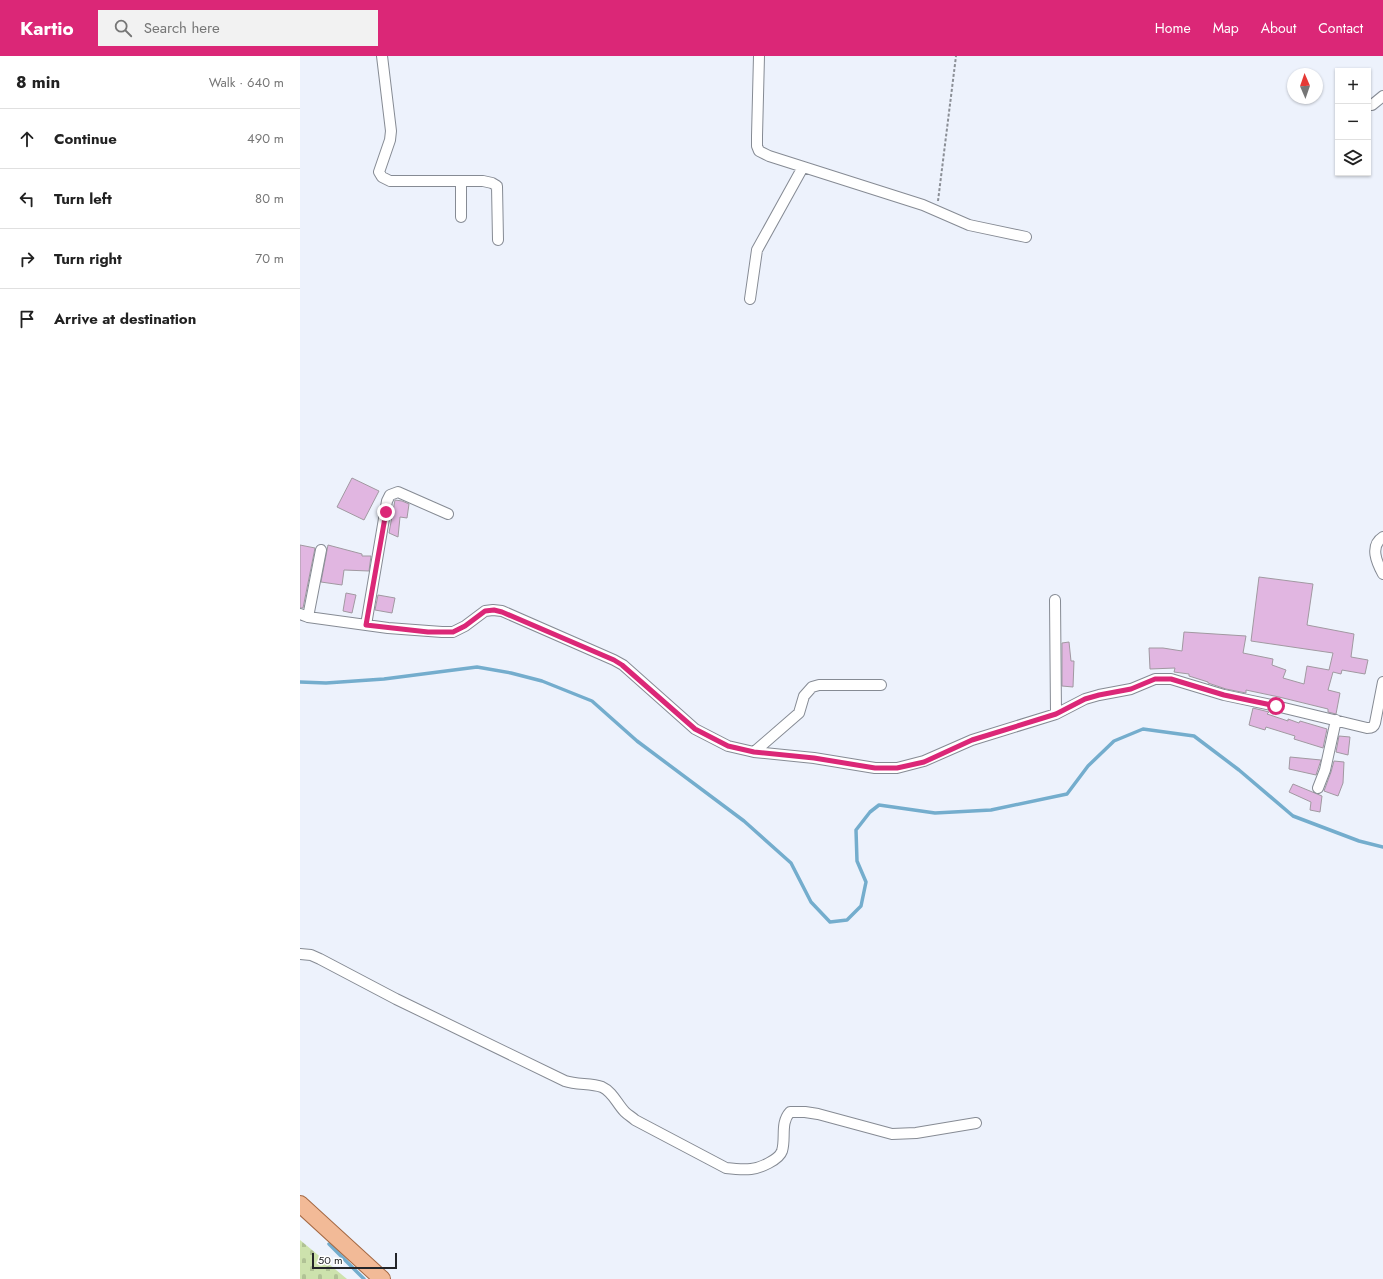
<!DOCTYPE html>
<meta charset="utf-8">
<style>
:root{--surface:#fff;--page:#f2f2f2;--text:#222;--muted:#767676;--line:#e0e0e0;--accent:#db2777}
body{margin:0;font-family:Jost,sans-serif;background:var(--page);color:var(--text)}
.controls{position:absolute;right:12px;top:12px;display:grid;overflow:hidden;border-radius:0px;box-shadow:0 1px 3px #0004}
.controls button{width:36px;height:36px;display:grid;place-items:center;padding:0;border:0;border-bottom:1px solid var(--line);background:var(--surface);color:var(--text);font:20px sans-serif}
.compass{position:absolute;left:987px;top:12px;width:36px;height:36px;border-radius:50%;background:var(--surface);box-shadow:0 1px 3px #0004;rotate:358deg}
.scale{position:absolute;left:12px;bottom:10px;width:85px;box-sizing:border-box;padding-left:4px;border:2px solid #232529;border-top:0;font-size:11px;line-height:14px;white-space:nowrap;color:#232529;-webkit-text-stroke:3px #fff;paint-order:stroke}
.stop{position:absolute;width:12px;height:12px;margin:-9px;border:3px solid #db2777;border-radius:50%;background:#fff}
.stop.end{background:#db2777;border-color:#fff;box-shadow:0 1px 4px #0008}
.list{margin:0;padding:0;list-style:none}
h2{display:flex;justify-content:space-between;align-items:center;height:52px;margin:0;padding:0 16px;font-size:17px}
h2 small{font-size:13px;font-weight:400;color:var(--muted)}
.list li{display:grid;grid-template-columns:26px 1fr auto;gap:12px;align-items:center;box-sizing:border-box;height:60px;padding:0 16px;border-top:1px solid var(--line)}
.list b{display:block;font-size:15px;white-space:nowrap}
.list em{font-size:13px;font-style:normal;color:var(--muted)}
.icon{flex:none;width:22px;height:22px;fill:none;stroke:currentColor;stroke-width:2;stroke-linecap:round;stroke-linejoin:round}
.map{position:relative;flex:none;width:1083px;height:1223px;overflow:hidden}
header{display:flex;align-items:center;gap:24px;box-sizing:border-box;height:56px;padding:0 20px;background:var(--accent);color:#fff}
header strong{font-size:19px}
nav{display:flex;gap:22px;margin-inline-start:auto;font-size:14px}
.search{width:280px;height:36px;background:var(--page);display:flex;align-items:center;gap:10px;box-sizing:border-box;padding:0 14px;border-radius:0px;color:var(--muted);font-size:15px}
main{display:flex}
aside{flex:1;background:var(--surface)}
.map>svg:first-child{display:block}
.cemetery{fill:url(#cemetery-stones)}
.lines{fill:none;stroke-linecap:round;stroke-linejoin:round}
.stream{stroke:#74adcd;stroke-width:3.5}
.building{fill:#e1b6e1;stroke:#a199a1}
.street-casing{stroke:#868b94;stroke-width:12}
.primary-casing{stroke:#a46843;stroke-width:18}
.path{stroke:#8b8f96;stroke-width:2;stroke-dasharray:3 2;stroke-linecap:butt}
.street{stroke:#fff;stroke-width:10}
.primary{stroke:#f2ba97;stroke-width:16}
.route{stroke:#db2777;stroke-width:5}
</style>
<header>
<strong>Kartio</strong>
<div class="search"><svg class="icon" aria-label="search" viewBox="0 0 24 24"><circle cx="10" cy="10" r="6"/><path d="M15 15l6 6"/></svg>Search here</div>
<nav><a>Home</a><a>Map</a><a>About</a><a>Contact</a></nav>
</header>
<main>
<aside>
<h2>8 min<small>Walk · 640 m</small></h2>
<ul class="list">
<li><svg class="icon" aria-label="ahead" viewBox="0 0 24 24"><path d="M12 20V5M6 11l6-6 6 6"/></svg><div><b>Continue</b></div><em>490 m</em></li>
<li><svg class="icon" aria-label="left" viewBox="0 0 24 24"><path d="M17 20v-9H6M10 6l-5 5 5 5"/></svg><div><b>Turn left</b></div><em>80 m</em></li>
<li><svg class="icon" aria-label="right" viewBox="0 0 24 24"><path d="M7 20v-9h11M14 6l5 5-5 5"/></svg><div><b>Turn right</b></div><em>70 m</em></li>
<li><svg class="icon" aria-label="arrive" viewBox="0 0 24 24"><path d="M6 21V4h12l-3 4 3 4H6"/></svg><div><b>Arrive at destination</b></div></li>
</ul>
</aside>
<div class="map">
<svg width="1083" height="1223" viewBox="0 0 1083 1223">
<defs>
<pattern id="cemetery-stones" width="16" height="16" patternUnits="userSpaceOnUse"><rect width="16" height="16" fill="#cde2ad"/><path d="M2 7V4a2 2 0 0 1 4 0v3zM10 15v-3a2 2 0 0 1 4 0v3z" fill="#b0c295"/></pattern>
</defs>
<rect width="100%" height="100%" fill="#edf2fc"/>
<!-- cemetery -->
<path class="cemetery" d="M0 1184 47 1223H0Z"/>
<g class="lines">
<!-- stream -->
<path class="stream" d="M0 626 26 627 84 623 177 611 211 617 242 625 292 645 337 685 444 765 491 807 511 846 530 866 547 864 561 850 566 826 557 805 556 774 570 756 579 749 635 757 691 754 767 738 788 710 814 685 843 673 894 680 939 714 993 760 1059 785 1083 791
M29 1188 64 1223"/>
</g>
<!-- building -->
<path class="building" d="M52 422 79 435 64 464 37 451Z
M95 444 102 445 109 448 107 462 100 461 98 481 89 477Z
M0 489 15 492 3 552H0Z
M28 489 62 498V500H71L69 515 44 514 42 529 21 526Z
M959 521 1013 528 1007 569 1054 578 1051 601 1068 604 1065 618 1042 614 1041 618 1033 616 1028 634 1040 637 1036 658 1028 656V653L979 641 946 634V637L926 633 908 627V626L889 620V618L874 616 875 612 850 613 849 592H863L882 595 884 576 946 580 943 597 973 603 972 609 986 614 983 622 1004 628 1007 610 1029 614 1033 597 951 585Z
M46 537 56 539 52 557 43 555Z
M78 539 95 542 92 557 75 554Z
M769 586 771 605H774L773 631 762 630V587Z
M953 652 969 656 967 658 988 665V663L999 667 1000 665 1027 673 1023 692 994 683 995 680 966 671 965 674 949 669Z
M1039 680 1050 681 1048 699 1036 696Z
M990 701 1021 704 1016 719 989 713Z
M1034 705 1044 706 1043 727 1038 740 1024 735 1031 716Z
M993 728 1022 740 1020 756 1010 754 1011 746 989 736Z"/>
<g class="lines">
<defs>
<path id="street" d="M82 0 91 75 90 84 79 116 82 121 90 125H183L192 127 197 130 198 184
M459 0 457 80V90L459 95 469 100 623 149 669 169 726 181
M1072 49 1083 40
M161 125V161
M450 243 457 194 503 111
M1083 481C1069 490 1077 507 1083 518
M755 544 756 658
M0 558 8 561 88 572 142 576H153L165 570 185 555 193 554 202 555 314 604 323 609 395 673 428 690 454 696 514 702 575 712H597L624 705 672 684 756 658 785 643 799 639 831 633 855 623H871L924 639 976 650 1067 672C1072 672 1074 671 1075 667L1083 626
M8 561 21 494
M66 569 87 445 90 439 98 436 148 458
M454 696 499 657 504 640 512 631 519 629H581
M1018 732 1025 714 1036 664
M0 898 11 899 20 903 96 943 265 1025C277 1029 291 1027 302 1031 313 1036 317 1048 325 1056 328 1059 332 1061 335 1064L426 1112C434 1113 443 1114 451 1113 460 1112 479 1104 482 1095 486 1082 480 1067 490 1056H505L518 1058 592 1078 616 1077 676 1067"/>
<path id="primary" d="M0 1148 82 1223"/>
</defs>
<!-- street casing -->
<use href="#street" class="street-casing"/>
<!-- primary casing -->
<use href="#primary" class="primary-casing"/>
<!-- path -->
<path class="path" d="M638 145 656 0"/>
<!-- street -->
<use href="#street" class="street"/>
<!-- primary -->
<use href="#primary" class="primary"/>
</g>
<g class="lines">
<!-- route -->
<path class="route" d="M86 456 66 569 128 576H153L165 570 185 555 194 554 202 556 314 604 322 609 395 673 428 690 454 696 514 702 575 712H597L624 706 672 684 756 658 785 643 799 639 831 633 855 623H871L924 639 976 650"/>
</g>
</svg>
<div class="controls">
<button>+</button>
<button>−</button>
<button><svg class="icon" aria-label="layers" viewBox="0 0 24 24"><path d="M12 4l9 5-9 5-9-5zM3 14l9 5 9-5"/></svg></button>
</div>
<svg class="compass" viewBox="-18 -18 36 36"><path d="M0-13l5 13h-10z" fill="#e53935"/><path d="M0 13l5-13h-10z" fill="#767676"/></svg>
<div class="scale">50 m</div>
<div class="stop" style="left:976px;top:650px"></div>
<div class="stop end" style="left:86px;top:456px"></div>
</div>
</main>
